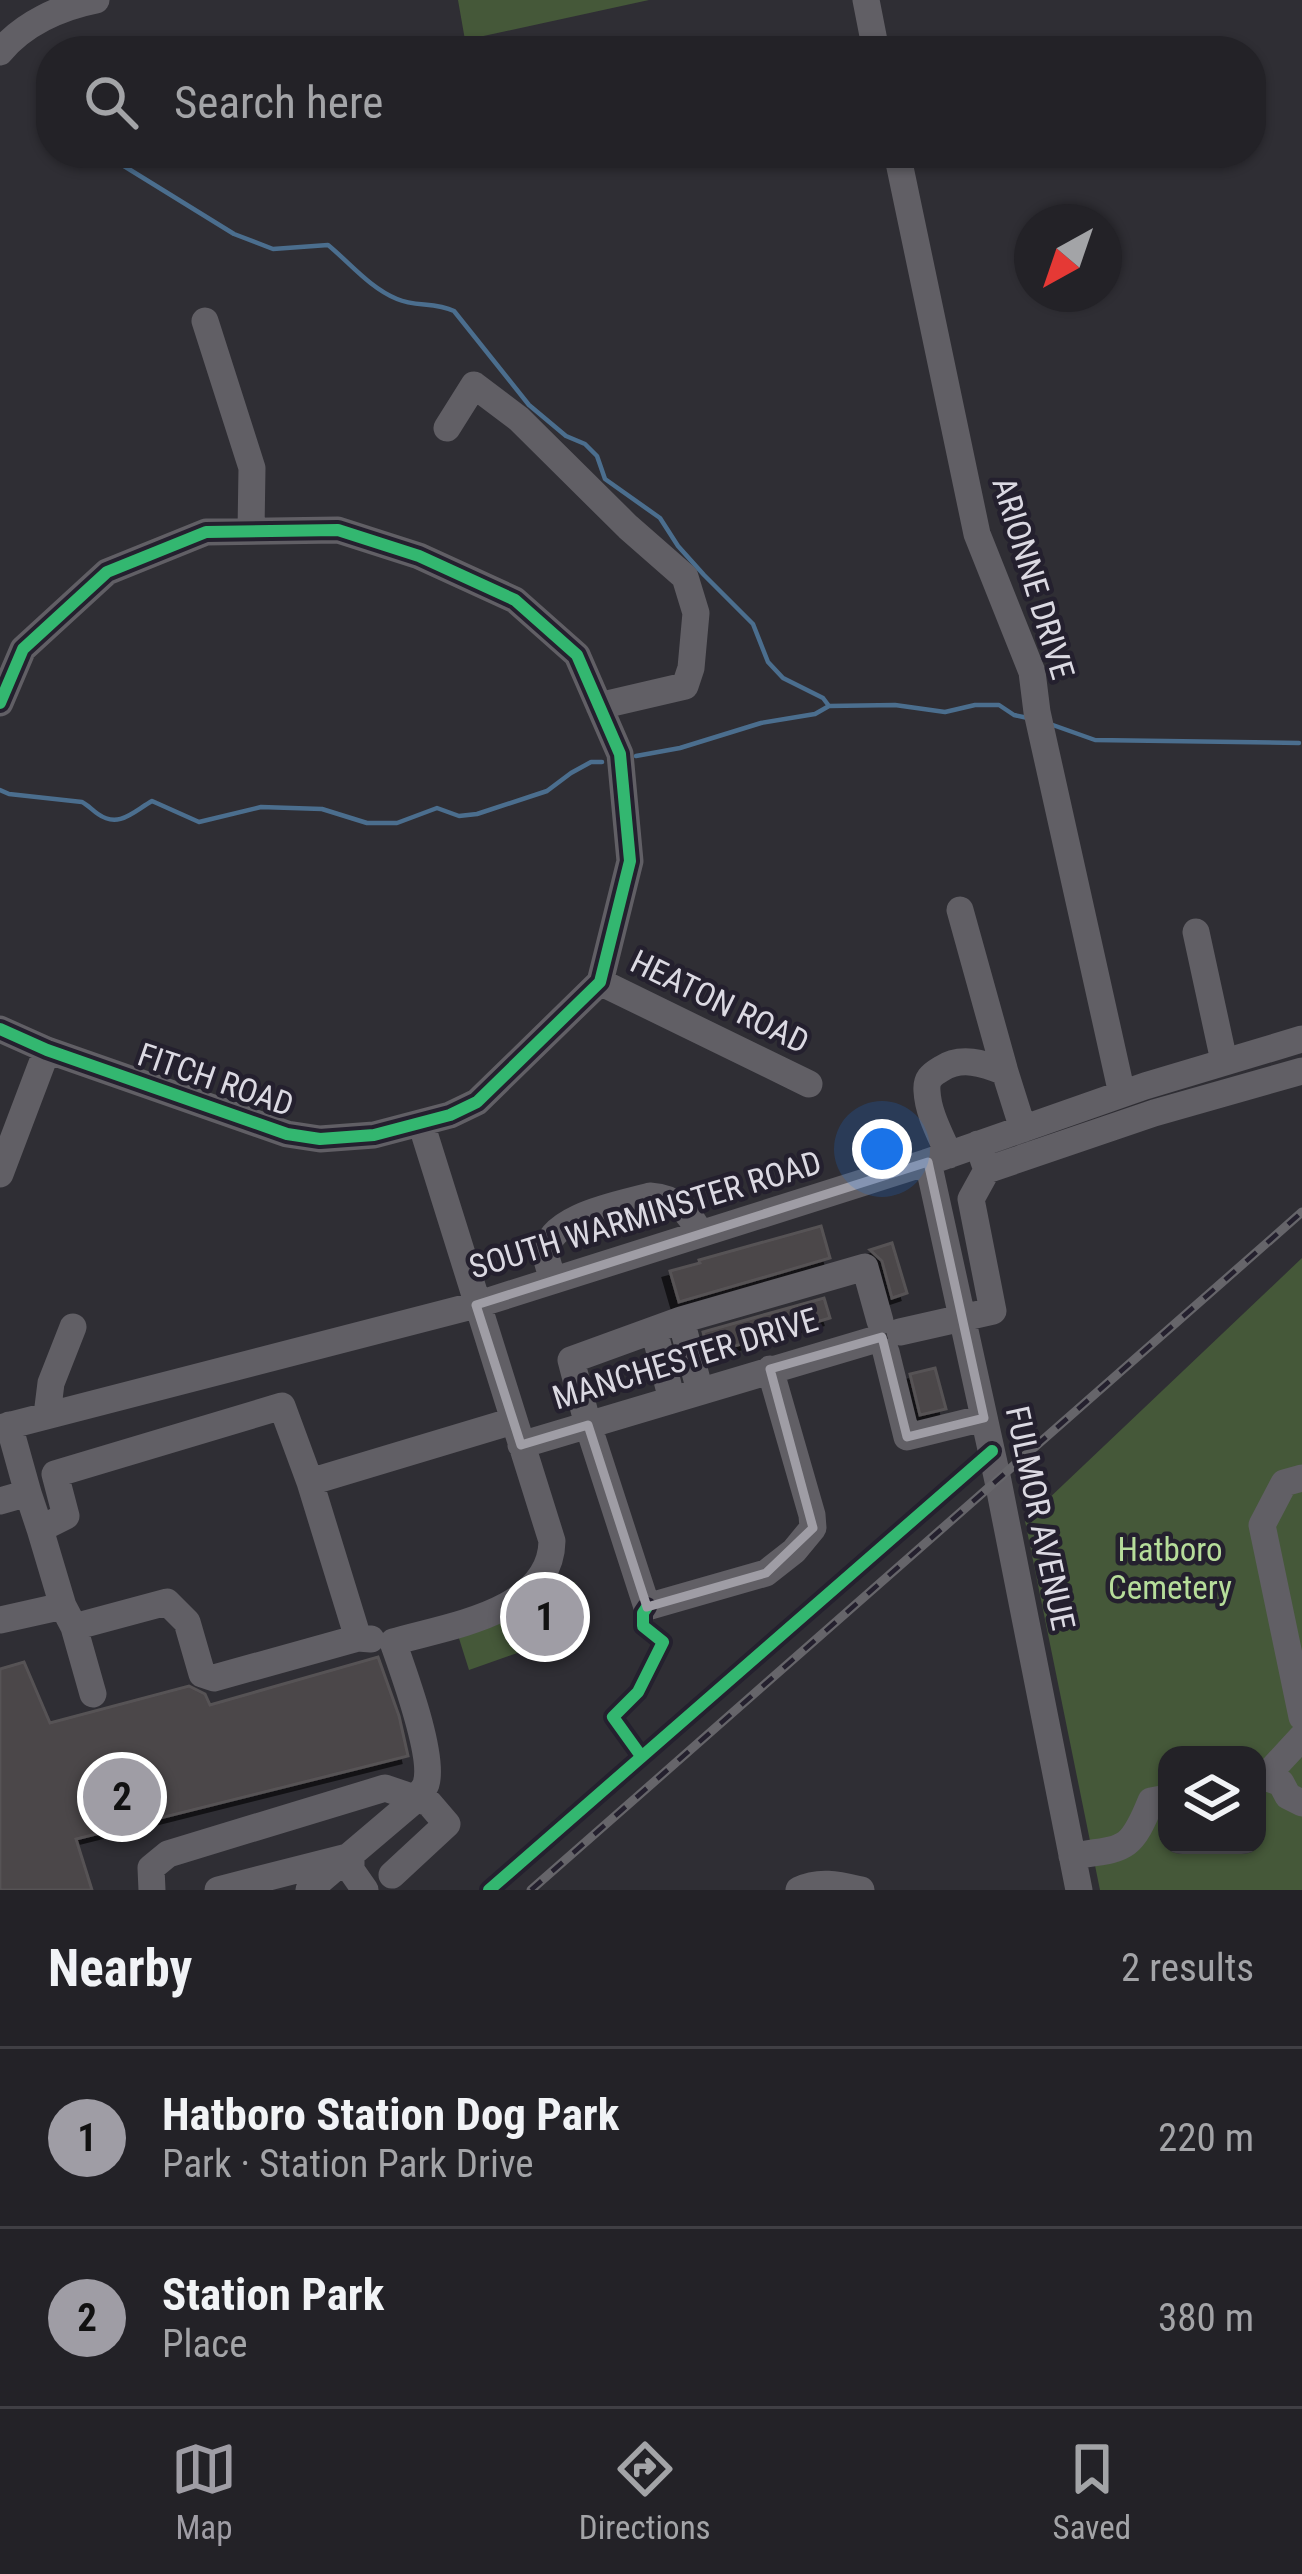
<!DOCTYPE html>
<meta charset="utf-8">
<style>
:root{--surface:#232227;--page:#2b2a2f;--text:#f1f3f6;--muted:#a3a4a7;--line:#403f44;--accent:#9f9da5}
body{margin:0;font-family:"Roboto Condensed",sans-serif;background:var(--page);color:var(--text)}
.controls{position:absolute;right:36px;bottom:36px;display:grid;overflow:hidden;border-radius:24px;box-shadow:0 3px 9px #0004}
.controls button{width:108px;height:108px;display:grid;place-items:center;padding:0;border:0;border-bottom:3px solid var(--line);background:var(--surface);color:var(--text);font:60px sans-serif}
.compass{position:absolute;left:1014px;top:204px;width:108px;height:108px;border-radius:50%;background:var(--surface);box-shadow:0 3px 9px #0004;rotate:220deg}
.you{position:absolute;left:882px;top:1149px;width:42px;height:42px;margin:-30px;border:9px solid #fff;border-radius:50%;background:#1a73e8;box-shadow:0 0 0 18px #1a73e833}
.badge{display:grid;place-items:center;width:78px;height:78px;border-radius:50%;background:var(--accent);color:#111;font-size:39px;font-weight:700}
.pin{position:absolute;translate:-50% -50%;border:6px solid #fff;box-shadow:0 3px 12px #0006}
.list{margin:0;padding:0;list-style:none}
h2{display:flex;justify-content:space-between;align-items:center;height:156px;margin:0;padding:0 48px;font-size:51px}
h2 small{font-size:39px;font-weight:400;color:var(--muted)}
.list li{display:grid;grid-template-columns:78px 1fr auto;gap:36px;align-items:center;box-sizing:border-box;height:180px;padding:0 48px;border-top:3px solid var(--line)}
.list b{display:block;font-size:45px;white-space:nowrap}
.list p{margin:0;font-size:39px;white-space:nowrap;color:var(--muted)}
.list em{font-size:39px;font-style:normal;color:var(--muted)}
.icon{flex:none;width:66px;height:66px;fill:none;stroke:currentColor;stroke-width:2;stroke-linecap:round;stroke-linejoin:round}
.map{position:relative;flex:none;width:1302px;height:1890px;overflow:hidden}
.search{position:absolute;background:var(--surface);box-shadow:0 3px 9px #0004;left:36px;right:36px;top:36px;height:132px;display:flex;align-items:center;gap:30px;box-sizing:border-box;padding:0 42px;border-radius:48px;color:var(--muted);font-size:45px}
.sheet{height:516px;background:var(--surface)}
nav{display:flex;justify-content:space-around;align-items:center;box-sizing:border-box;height:168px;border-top:3px solid var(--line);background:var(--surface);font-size:33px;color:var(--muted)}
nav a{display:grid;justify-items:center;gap:6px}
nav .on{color:var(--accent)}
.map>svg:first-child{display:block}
.green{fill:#455839;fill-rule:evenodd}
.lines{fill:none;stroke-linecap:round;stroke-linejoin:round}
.stream{stroke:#4b6e8e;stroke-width:4.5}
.building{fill:#4b4649;stroke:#575355;stroke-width:3;filter:url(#shadow)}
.minor{stroke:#615f65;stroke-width:27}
.rail-casing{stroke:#66656a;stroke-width:9}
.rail{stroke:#24202e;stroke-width:4.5;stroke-dasharray:14;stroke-linecap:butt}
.cycleway-casing{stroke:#24202e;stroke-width:20}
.cycleway{stroke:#33b770;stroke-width:12}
.marked{fill:none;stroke:#9f9da5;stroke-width:9;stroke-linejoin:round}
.labels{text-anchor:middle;stroke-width:9;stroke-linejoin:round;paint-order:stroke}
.street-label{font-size:33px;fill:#dbd9e2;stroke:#24202e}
.park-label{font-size:33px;fill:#b6dd9a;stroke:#24202e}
</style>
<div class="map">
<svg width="1302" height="1890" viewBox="0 0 1302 1890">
<defs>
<filter id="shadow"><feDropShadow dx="-7" dy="7" stdDeviation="0" flood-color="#0009"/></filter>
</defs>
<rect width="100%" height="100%" fill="#2f2e34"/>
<!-- green -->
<path class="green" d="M458 0H649L465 40Z
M1302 1258V1890H1100L1025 1521ZM1167 1755H1257V1845H1167Z
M575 1582 588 1628 469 1670 457 1632 538 1606 561 1584Z"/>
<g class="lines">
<!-- stream -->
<path class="stream" d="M119 163 234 234 273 249 328 245C350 263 370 288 397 299 415 307 435 302 454 311L529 405 566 436 585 444 597 456 605 479 660 518 678 546 704 575 753 624 768 662 783 678 823 698 829 706
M1050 724 1095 740 1299 743
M636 756 680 748 761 723 815 714 829 706 895 705 945 712 975 705H999L1014 715 1028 718
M0 790 9 794 82 802C88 805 92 810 98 814 119 829 134 811 152 801L199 822 261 807 322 809 367 823H397L437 808 459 816 477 814 547 791 571 773 591 762H602"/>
</g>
<!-- building -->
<path class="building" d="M821 1226 830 1258 679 1302 670 1271 700 1263 699 1260Z
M892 1243 907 1293 892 1298 882 1261 870 1250Z
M824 1298 830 1318 728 1348 727 1345 708 1350 703 1332Z
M935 1368 946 1409 920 1415 910 1374Z
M378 1657 399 1716 408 1756 76 1839 92 1890H0V1669L24 1662 50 1723 189 1686 205 1694 210 1705Z"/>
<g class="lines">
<!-- minor -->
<path class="minor" d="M866 0 876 51
M0 52C23 24 60 7 96 0
M897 153 977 534 1032 672 1037 712 1122 1094
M205 321 252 468 251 531
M447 428 474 385 519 419 628 527 685 577 696 613 691 668 685 686 599 706
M0 703 23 649 107 572 206 532 338 530 419 556 515 600 577 655 620 754 630 861 600 982 477 1102 450 1115 374 1135 320 1139 287 1134 47 1050 0 1029
M960 910 1005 1072
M1196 932 1224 1061
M600 982 809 1084
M978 1144 987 1170 1154 1113 1302 1071
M949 1155C940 1134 928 1113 927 1091 926 1079 931 1075 941 1069 961 1056 983 1063 1005 1072L1023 1129
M928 1162 998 1481 1079 1890
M0 1174 47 1050
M553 1280C551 1272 546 1261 546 1253 548 1216 622 1204 650 1196 677 1198 689 1211 700 1234
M681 1320 700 1391
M654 1330 672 1400
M900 1332 993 1311 971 1199 987 1170
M886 1352 907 1437 984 1418
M770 1369 812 1515 813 1528 794 1551 766 1573 647 1607 588 1425 571 1360 681 1320 865 1267 880 1321
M47 1415 51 1383 73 1327
M0 1428 476 1305 928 1162 1145 1086 1302 1039
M521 1445 870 1341
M1302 1478 1284 1483 1262 1525 1302 1717
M310 1482 358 1638 371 1639
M28 1493 40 1529 66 1516 55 1474 282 1406 310 1482 513 1421
M0 1501 28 1493 9 1425
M63 1606 74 1627 167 1602 187 1622 202 1674 214 1678 358 1638
M0 1620 63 1606 40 1529
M74 1627 93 1694
M1265 1777 1281 1783 1288 1796 1302 1803
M1257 1779 1265 1777 1302 1737
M1072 1856C1125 1848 1130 1853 1151 1801L1167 1798
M152 1890 151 1868 168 1854 385 1788 429 1803 447 1824 392 1875
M218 1890 351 1856V1870L365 1890
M309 1890 415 1800C418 1795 424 1790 426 1784 435 1756 403 1671 393 1642 447 1626 551 1613 552 1541L421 1123
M799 1890C820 1880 839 1885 861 1890"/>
<defs>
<path id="rail" d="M531 1890 1302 1212"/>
</defs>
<!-- rail casing -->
<use href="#rail" class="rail-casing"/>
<!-- rail -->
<use href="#rail" class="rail"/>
<defs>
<path id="cycleway" d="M0 703 23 649 107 572 206 532 338 530 419 556 515 600 577 655 620 754 630 861 600 982 477 1102 450 1115 374 1135 320 1139 287 1134 47 1050 0 1029
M641 1756 613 1717 638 1692 663 1642 643 1626V1613L647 1607
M489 1890 992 1451"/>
</defs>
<!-- cycleway casing -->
<use href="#cycleway" class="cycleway-casing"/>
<!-- cycleway -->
<use href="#cycleway" class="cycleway"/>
</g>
<!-- marked area -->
<path class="marked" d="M928 1162 984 1418 907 1437 882 1337 770 1369 813 1528 766 1573 647 1607 588 1425 521 1445 476 1305Z"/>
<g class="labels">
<!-- street labels -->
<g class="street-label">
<text transform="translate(1034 578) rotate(73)" y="12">ARIONNE DRIVE</text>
<text transform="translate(720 1001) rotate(26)" y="12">HEATON ROAD</text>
<text transform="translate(216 1079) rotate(19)" y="12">FITCH ROAD</text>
<text transform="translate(645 1214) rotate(-17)" y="12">SOUTH WARMINSTER ROAD</text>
<text transform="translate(685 1358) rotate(-17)" y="12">MANCHESTER DRIVE</text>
<text transform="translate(1041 1518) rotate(78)" y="12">FULMOR AVENUE</text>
</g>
<!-- park labels -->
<g class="park-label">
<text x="1170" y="1561">Hatboro<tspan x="1170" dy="38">Cemetery</tspan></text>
</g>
</g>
</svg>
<div class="controls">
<button><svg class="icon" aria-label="layers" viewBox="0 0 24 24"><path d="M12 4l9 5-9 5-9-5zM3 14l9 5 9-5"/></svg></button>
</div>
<svg class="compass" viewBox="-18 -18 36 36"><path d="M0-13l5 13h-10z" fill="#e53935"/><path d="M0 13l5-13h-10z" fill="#a3a4a7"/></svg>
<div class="you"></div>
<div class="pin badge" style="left:545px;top:1617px">1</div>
<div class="pin badge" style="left:122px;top:1797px">2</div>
<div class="search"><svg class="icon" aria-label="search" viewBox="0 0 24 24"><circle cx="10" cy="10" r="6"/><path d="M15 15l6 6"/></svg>Search here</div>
</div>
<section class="sheet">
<h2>Nearby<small>2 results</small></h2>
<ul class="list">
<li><span class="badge">1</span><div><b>Hatboro Station Dog Park</b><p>Park · Station Park Drive</p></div><em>220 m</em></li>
<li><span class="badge">2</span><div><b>Station Park</b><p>Place</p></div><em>380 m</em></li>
</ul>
</section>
<nav>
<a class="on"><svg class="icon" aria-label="map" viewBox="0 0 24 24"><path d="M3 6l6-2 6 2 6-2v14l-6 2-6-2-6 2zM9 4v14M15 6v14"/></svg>Map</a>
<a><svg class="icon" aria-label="directions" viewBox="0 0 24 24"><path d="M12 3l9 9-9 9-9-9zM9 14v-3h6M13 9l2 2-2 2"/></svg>Directions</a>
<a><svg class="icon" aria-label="saved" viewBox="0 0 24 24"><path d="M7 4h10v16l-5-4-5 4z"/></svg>Saved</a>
</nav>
